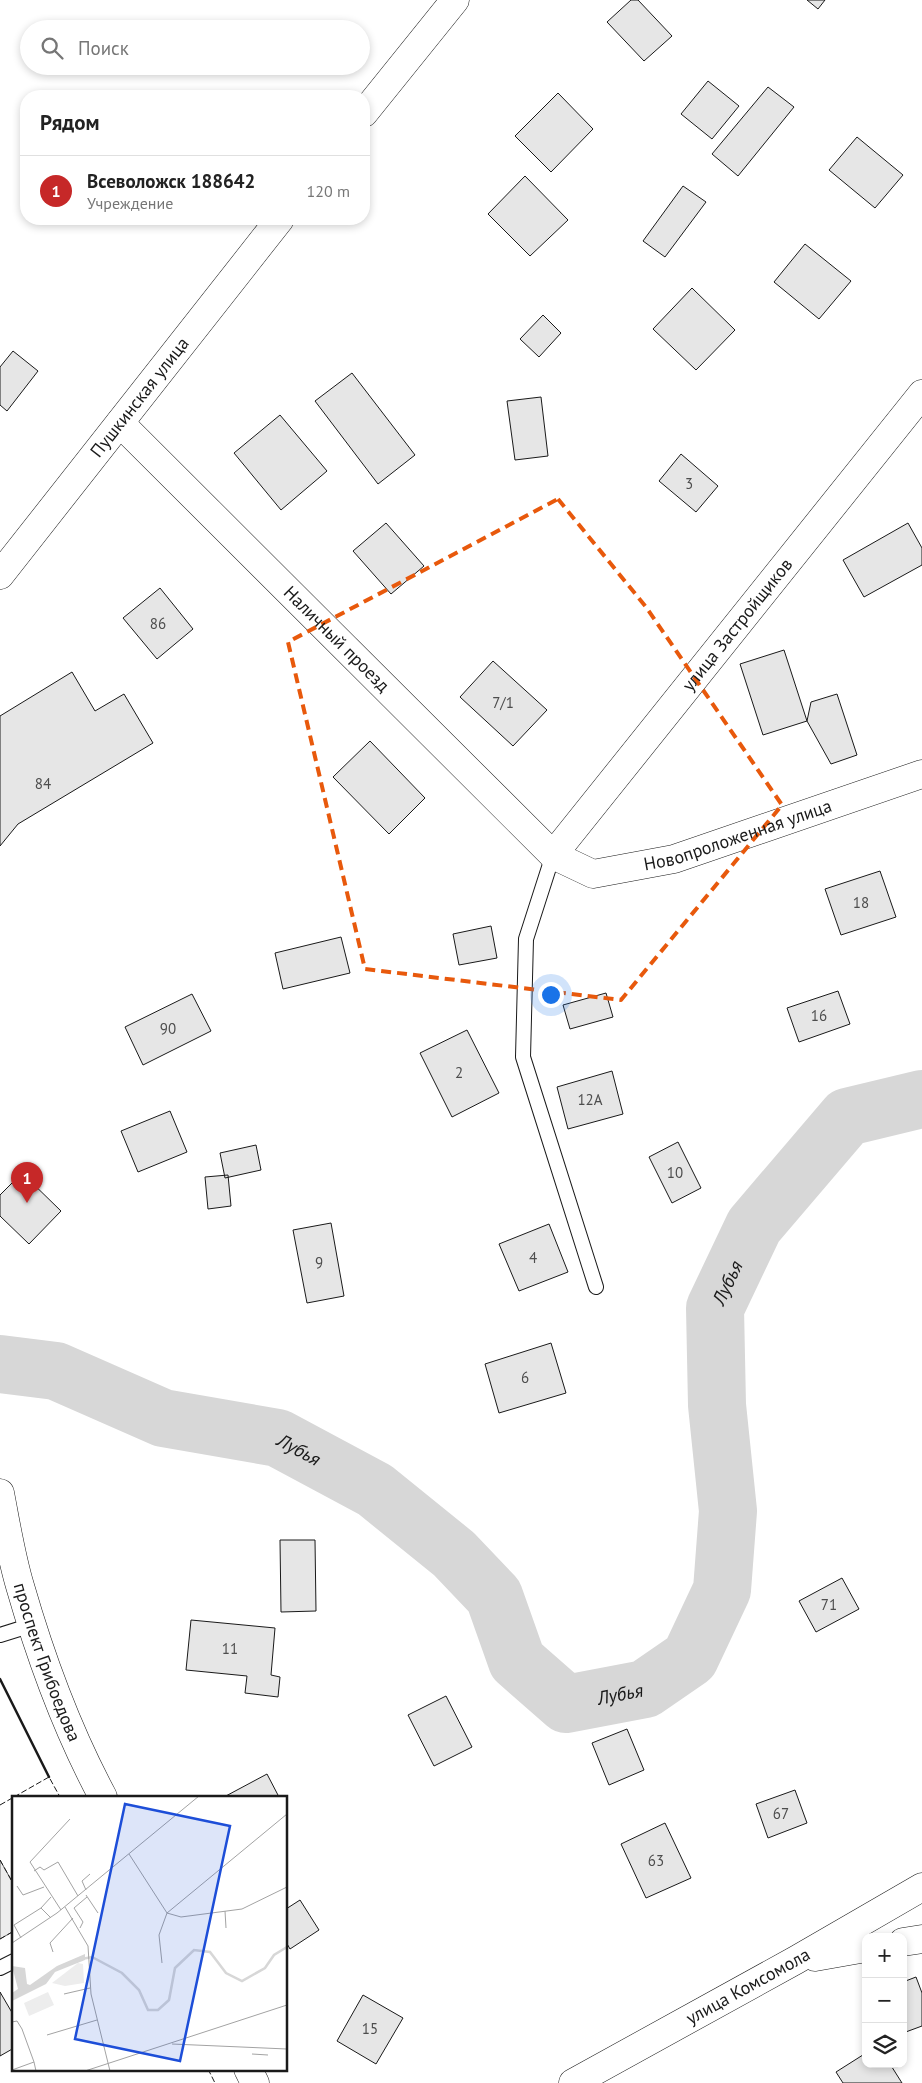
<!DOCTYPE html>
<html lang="ru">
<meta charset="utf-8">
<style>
:root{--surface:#fff;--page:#f2f2f2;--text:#222;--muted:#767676;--line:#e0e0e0;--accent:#c62828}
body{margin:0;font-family:"PT Sans",sans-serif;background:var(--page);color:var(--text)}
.controls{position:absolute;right:15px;bottom:15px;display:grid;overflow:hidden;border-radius:10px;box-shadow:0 2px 8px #0003}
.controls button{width:45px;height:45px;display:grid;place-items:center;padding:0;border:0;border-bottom:1px solid var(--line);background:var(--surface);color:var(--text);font:25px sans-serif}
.you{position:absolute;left:550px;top:994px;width:18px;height:18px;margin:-12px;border:4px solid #fff;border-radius:50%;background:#1a73e8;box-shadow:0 0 0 8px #1a73e833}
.badge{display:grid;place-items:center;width:32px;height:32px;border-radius:50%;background:var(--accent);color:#fff;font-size:16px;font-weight:700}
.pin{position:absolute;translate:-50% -41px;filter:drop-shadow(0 1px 2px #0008)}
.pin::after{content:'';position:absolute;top:26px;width:18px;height:15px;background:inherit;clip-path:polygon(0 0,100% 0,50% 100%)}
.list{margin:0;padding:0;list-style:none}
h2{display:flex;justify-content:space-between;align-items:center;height:65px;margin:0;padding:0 20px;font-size:21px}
h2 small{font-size:16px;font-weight:400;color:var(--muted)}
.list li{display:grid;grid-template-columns:32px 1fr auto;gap:15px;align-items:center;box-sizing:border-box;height:70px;padding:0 20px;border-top:1px solid var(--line)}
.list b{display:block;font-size:19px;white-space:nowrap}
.list p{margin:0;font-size:16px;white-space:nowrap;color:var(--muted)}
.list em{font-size:16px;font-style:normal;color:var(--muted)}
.icon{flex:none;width:28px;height:28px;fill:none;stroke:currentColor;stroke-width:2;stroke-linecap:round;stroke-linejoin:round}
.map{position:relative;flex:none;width:922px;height:2083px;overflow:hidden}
.search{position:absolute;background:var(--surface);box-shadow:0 2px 8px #0003;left:20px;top:20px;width:350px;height:55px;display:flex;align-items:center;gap:12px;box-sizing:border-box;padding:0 18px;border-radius:28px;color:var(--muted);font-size:19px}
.panel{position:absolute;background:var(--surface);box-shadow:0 2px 8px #0003;left:20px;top:90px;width:350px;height:135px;border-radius:20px}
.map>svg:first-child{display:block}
.built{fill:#ededed;stroke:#6a6a6a}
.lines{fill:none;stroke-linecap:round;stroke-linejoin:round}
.river{stroke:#d7d7d7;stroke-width:58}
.building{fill:#e6e6e6;stroke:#1a1a1a}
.lane-casing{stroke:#1a1a1a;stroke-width:16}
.street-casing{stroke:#1a1a1a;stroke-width:29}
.secondary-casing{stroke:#1a1a1a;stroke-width:29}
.lane{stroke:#fff;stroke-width:14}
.street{stroke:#fff;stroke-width:28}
.secondary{stroke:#fff;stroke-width:28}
.fence{stroke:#1a1a1a;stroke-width:1;stroke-dasharray:6 2.5;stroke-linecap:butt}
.wall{stroke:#1a1a1a;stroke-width:2.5}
.marked{fill:none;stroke:#e8590c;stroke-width:4;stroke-dasharray:10 6;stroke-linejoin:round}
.labels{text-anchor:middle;stroke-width:4;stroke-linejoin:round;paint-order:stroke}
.number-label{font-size:15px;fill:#4d4d4d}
.street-label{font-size:18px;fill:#1a1a1a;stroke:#fff}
.water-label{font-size:19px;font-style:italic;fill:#1a1a1a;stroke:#fff}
.inset-river{fill:none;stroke:#d7d7d7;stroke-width:2.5}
.inset-road{fill:none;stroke:#a3a3a3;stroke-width:1}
.view{fill:#1d4ed8;fill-opacity:0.15;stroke:#1d4ed8;stroke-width:2.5}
.inset-edge{fill:none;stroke:#1a1a1a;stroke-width:2.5}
</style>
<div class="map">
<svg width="922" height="2083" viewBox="0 0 922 2083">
<rect width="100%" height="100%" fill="#fff"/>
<!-- built -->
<path class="built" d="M0 1860 14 1885V1931L0 1939Z"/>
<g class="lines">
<!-- river -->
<path class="river" id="s1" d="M0 1364 56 1371 163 1418 278 1438 375 1490 454 1554 494 1596 517 1661 566 1704 645 1689 690 1658 722 1590 728 1511 717 1405 715 1308 754 1226 847 1117 922 1099"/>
</g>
<!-- building -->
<path class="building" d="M631 0H638L672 36 644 61 607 22Z
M807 0H825L818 9Z
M708 81 739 106 712 139 681 114Z
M768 87 794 107 738 176 712 154Z
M558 93 593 129 551 172 515 136Z
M857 137 903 175 875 208 829 170Z
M525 176 568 220 530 256 488 214Z
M683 186 706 202 665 257 643 241Z
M805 244 851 281 819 319 774 282Z
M692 288 735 330 696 370 653 329Z
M543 315 561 333 539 357 520 339Z
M13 351 38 371 7 411 0 405V367Z
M352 373 415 455 378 484 315 401Z
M541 397 548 456 515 460 507 401Z
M280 415 327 471 281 510 234 453Z
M681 454 718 486 696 512 659 481Z
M386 523 424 566 391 594 353 551Z
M908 523 922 548V565L864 597 843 560Z
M160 588 193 629 157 659 123 618Z
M784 650 807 721 763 735 740 664Z
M493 661 547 710 513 746 460 697Z
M72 672 95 711 124 694 153 743 18 824 0 846V716Z
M837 694 857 755 831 764 807 721 811 702Z
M370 741 425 798 389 834 333 777Z
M880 871 896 917 841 935 825 889Z
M491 926 497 958 459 965 453 934Z
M341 937 350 973 283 989 275 953Z
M838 991 850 1024 799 1042 787 1008Z
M606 993 613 1017 570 1029 563 1005Z
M192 994 211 1031 143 1065 125 1027Z
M467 1030 499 1093 452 1117 420 1053Z
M612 1071 623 1114 568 1129 557 1087Z
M170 1111 187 1152 138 1172 121 1131Z
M678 1142 701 1188 672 1203 649 1157Z
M256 1145 261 1170 225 1178 220 1153Z
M22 1173 61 1211 29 1244 0 1216V1195Z
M228 1175 231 1206 208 1209 205 1177Z
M331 1223 344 1296 307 1303 293 1230Z
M549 1224 568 1272 519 1291 499 1244Z
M551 1343 566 1393 499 1413 485 1364Z
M280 1540H315L316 1611 281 1612Z
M842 1578 859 1609 816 1632 799 1601Z
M191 1620 275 1628 271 1675 280 1677 278 1697 245 1693 247 1676 186 1670Z
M446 1696 472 1747 434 1766 408 1715Z
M627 1729 644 1770 609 1785 592 1743Z
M267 1774 279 1797H224Z
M795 1790 807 1823 768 1838 756 1804Z
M665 1823 691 1878 646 1898 621 1844Z
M300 1900 319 1930 290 1949 286 1942V1909Z
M916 1977 922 1993V2026L903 2033V1982Z
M0 1992 14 2016V2048L0 2056Z
M363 1995 403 2018 376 2064 337 2041Z
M866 2053V2064H890L902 2083H843L836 2072Z"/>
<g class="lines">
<defs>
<path id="lane" d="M553 855 526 939 523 1057 596 1287
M0 1635 32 1625
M0 1968 14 1961"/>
<g id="street">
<path id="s2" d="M120 423 553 855 593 874 674 859 922 774"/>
<path id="s3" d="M553 855 922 394"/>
<path d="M903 1942 922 1939"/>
<path d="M815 1957 866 1948"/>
<path id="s4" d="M573 2083 796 1960 922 1887"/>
</g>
<g id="secondary">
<path d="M364 113 455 0"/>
<path id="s5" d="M0 575 280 219"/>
<path id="s6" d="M0 1493C6 1524 11 1556 20 1586 41 1659 67 1730 103 1797"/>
<path d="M248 2069 255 2083"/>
</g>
</defs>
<!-- lane casing -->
<use href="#lane" class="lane-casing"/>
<!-- street casing -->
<use href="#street" class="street-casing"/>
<!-- secondary casing -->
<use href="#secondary" class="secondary-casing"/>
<!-- lane -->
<use href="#lane" class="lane"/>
<!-- street -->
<use href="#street" class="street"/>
<!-- secondary -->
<use href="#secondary" class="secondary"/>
<!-- fence -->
<path class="fence" d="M14 1797 49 1777 60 1797
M0 1805 14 1797
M0 1860 14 1885
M0 1939 14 1931
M208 2069 215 2083"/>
<!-- wall -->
<path class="wall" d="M0 1679 49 1777"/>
</g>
<!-- marked area -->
<path class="marked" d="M558 499 646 607 782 805 621 1000 365 969 288 642Z"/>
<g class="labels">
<!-- number labels -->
<g class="number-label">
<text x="689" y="489">3</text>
<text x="158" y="629">86</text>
<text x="503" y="708">7/1</text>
<text x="43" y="789">84</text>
<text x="861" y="908">18</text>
<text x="819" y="1021">16</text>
<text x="168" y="1034">90</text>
<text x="459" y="1078">2</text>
<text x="590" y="1105">12А</text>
<text x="675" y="1178">10</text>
<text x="533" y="1263">4</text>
<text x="319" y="1268">9</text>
<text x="525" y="1383">6</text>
<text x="829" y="1610">71</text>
<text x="230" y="1654">11</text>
<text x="781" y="1819">67</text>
<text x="656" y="1866">63</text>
<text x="370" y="2034">15</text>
</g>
<!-- street labels -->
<g class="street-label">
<text dy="6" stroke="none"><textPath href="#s5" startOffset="226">Пушкинская улица</textPath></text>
<text dy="6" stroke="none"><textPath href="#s3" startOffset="295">улица Застройщиков</textPath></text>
<text dy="6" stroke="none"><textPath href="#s2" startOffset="306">Наличный проезд</textPath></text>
<text dy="6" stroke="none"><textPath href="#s2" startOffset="806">Новопроложенная улица</textPath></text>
<text dy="6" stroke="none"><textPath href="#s6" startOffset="176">проспект Грибоедова</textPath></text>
<text dy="6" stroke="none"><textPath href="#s4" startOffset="200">улица Комсомола</textPath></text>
</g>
<!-- water labels -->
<g class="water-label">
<text dy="7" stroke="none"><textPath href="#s1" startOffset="1215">Лубья</textPath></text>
<text dy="7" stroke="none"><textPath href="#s1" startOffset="314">Лубья</textPath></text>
<text dy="7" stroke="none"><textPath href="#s1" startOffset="749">Лубья</textPath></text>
</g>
</g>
<!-- overview -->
<g transform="translate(12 1796)">
<rect width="275" height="275" fill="#fff"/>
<path d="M66 167 71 168 72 187 53 190 40 187ZM36 196 42 209 17 220 12 207Z" fill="#ededed"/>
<path d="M73 158V164L43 176 34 188 0 205V197L6 193 0 170 13 172 15 188 18 189 45 170Z" fill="#d7d7d7"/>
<path class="inset-river" d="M64 164 80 161 110 177 127 194 136 214H146L157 204 163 172 182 154 198 156 214 177 230 185 253 172 262 159 275 151"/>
<path class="inset-road" d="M117 58 155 117M22 75 28 71 32 74 46 66 66 100M5 90 11 99 32 91M74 94 70 85 78 78M74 99 86 117M39 101 29 112 39 122M53 111 76 150 79 198 98 275M49 114 18 66 58 23M213 115 214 132M155 117 169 121 230 113 275 91M68 132 71 126 62 112 75 101M9 142 2 129 29 112M0 147 45 117 187 0M41 156 38 147 61 122M150 167 147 139 155 117 275 18M52 198 78 192M0 226 5 225 10 233 22 266M35 239 85 224M160 248 275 253M240 258 256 259M0 274 22 266 24 275M73 275 275 209"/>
<path class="view" d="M113 8 218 30 168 265 63 243Z"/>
<rect width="275" height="275" class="inset-edge"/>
</g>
</svg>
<div class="controls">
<button>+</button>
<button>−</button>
<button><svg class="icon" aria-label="layers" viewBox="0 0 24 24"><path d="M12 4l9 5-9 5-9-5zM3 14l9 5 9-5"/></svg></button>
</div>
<div class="you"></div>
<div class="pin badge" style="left:27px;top:1203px">1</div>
<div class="search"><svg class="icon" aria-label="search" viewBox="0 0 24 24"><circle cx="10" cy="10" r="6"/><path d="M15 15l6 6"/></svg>Поиск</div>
<section class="panel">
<h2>Рядом<small></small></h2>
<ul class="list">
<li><span class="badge">1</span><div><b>Всеволожск 188642</b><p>Учреждение</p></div><em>120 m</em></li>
</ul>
</section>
</div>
